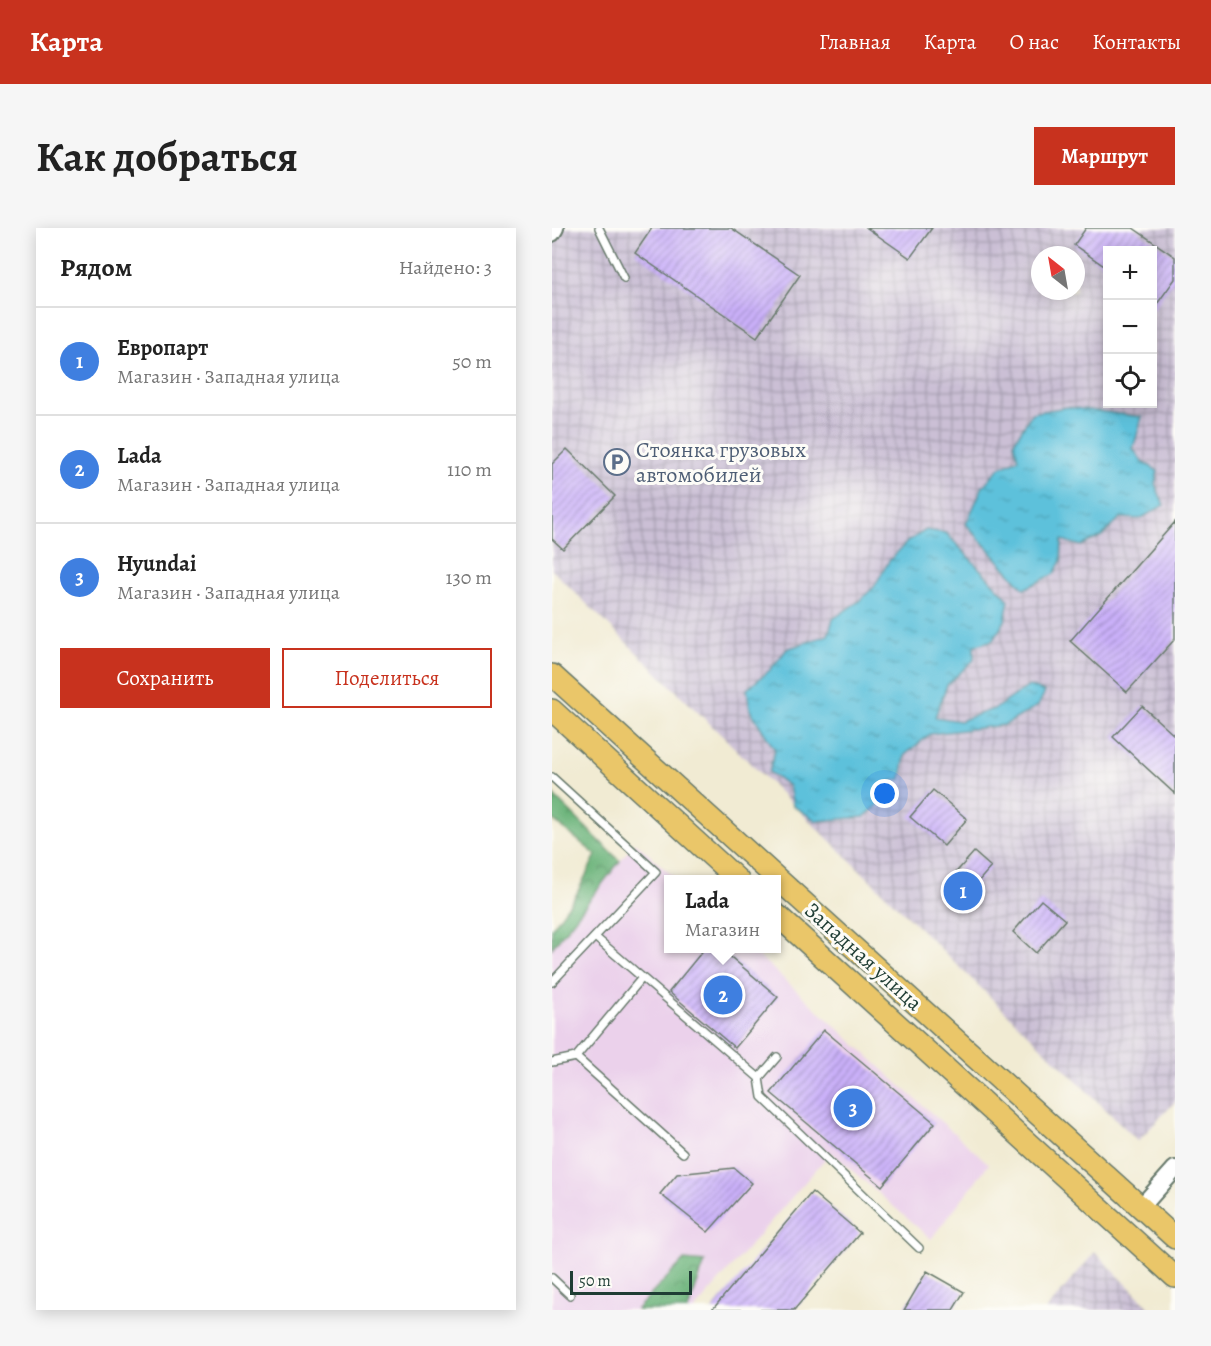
<!DOCTYPE html>
<html lang="ru">
<meta charset="utf-8">
<style>
:root{--surface:#fff;--page:#f6f6f6;--text:#222;--muted:#767676;--line:#e0e0e0;--accent:#c8321e}
body{margin:0;font-family:Alegreya,serif;background:var(--page);color:var(--text)}
.controls{position:absolute;right:18px;top:18px;display:grid;overflow:hidden;border-radius:0px;box-shadow:0 3px 15px #0003}
.controls button{width:54px;height:54px;display:grid;place-items:center;padding:0;border:0;border-bottom:2px solid var(--line);background:var(--surface);color:var(--text);font:30px sans-serif}
.compass{position:absolute;left:479px;top:18px;width:54px;height:54px;border-radius:50%;background:var(--surface);box-shadow:0 3px 15px #0003;rotate:329deg}
.scale{position:absolute;left:18px;bottom:15px;width:122px;box-sizing:border-box;padding-left:6px;border:3px solid #1f3d34;border-top:0;font-size:16px;line-height:21px;white-space:nowrap;color:#1f3d34;-webkit-text-stroke:4px #fdfcf7;paint-order:stroke}
.you{position:absolute;left:333px;top:566px;width:21px;height:21px;margin:-15px;border:4px solid #fff;border-radius:50%;background:#1a73e8;box-shadow:0 0 0 9px #1a73e833}
.badge{display:grid;place-items:center;width:39px;height:39px;border-radius:50%;background:var(--accent);color:#fff;font-size:20px;font-weight:700}
.pin{position:absolute;translate:-50% -50%;border:3px solid #fff;box-shadow:0 2px 6px #0006}
.popup{position:absolute;left:112px;top:647px;width:117px;height:78px;box-sizing:border-box;display:grid;place-content:center;border-radius:0px;background:var(--surface);filter:drop-shadow(0 2px 4px #0005);font-size:20px;white-space:nowrap;color:var(--muted)}
.popup b{font-size:22px;color:var(--text)}
.popup::after{content:'';position:absolute;left:50%;top:100%;margin-left:-12px;border:12px solid transparent;border-top-color:var(--surface)}
.list{margin:0;padding:0;list-style:none}
h2{display:flex;justify-content:space-between;align-items:center;height:78px;margin:0;padding:0 24px;font-size:26px}
h2 small{font-size:20px;font-weight:400;color:var(--muted)}
.list li{display:grid;grid-template-columns:39px 1fr auto;gap:18px;align-items:center;box-sizing:border-box;height:108px;padding:0 24px;border-top:2px solid var(--line)}
.list b{display:block;font-size:22px;white-space:nowrap}
.list p{margin:0;font-size:20px;white-space:nowrap;color:var(--muted)}
.list em{font-size:20px;font-style:normal;color:var(--muted)}
.actions{display:flex;gap:12px;padding:18px 24px}
.actions a{flex:1;padding:14px 0;border:2px solid var(--accent);border-radius:0px;text-align:center;font-size:21px;color:var(--accent)}
.actions .main{background:var(--accent);color:#fff}
.icon{flex:none;width:33px;height:33px;fill:none;stroke:currentColor;stroke-width:2;stroke-linecap:round;stroke-linejoin:round}
.map{position:relative;flex:none;width:623px;height:1082px;overflow:hidden;border-radius:0px}
header{display:flex;align-items:center;gap:36px;box-sizing:border-box;height:84px;padding:0 30px;background:var(--accent);color:#fff}
header strong{font-size:28px}
nav{display:flex;gap:33px;margin-inline-start:auto;font-size:21px}
.intro{display:flex;align-items:center;justify-content:space-between;box-sizing:border-box;height:144px;padding:0 36px}
h1{margin:0;font-size:42px}
.button{padding:15px 27px;border-radius:0px;background:var(--accent);color:#fff;font-size:21px;font-weight:700}
main{display:flex;gap:36px;padding:0 36px}
aside{flex:1;background:var(--surface);border-radius:0px;box-shadow:0 3px 15px #0003}
.map>svg:first-child{display:block}
.built{fill:#ebd1eb}
.industrial{fill:url(#industrial-grid);fill-rule:evenodd}
.forest{fill:url(#forest-crowns);stroke:#467857;stroke-width:1.5}
.water{fill:url(#water-ripples);stroke:#3e7f88;stroke-width:1.5}
.building{fill:url(#building-hatch)}
.lines{fill:none;stroke-linecap:round;stroke-linejoin:round}
.service-casing{stroke:#687a6c;stroke-width:10}
.tertiary-casing{stroke:#687a6c;stroke-width:20}
.primary-casing{stroke:#687a6c;stroke-width:24}
.service{stroke:#fff;stroke-width:7}
.tertiary{stroke:#fff;stroke-width:16}
.primary{stroke:#eac669;stroke-width:21}
.labels{text-anchor:middle;stroke-width:6;stroke-linejoin:round;paint-order:stroke}
.service-label{font-size:22px;fill:#4e5e75;stroke:#fdfcf7;text-anchor:start}
.street-label{font-size:22px;fill:#1f3d34;stroke:#fdfcf7}
</style>
<header>
<strong>Карта</strong>
<nav><a>Главная</a><a>Карта</a><a>О нас</a><a>Контакты</a></nav>
</header>
<div class="intro"><h1>Как добраться</h1><a class="button">Маршрут</a></div>
<main>
<aside>
<h2>Рядом<small>Найдено: 3</small></h2>
<ul class="list">
<li><span class="badge" style="background:#3f7fe0">1</span><div><b>Европарт</b><p>Магазин · Западная улица</p></div><em>50 m</em></li>
<li><span class="badge" style="background:#3f7fe0">2</span><div><b>Lada</b><p>Магазин · Западная улица</p></div><em>110 m</em></li>
<li><span class="badge" style="background:#3f7fe0">3</span><div><b>Hyundai</b><p>Магазин · Западная улица</p></div><em>130 m</em></li>
</ul>
<div class="actions"><a class="main">Сохранить</a><a>Поделиться</a></div>
</aside>
<div class="map">
<svg width="623" height="1082" viewBox="0 0 623 1082">
<defs>
<pattern id="industrial-grid" width="8" height="8" patternUnits="userSpaceOnUse" patternTransform="scale(1.5)"><rect width="8" height="8" fill="#cbbfd5"/><path d="M0 4h8M4 0v8" fill="none" stroke="#a49cae"/></pattern>
<pattern id="forest-crowns" width="20" height="18" patternUnits="userSpaceOnUse" patternTransform="scale(1.5)"><rect width="20" height="18" fill="#6cb47a"/><path d="M2 6a3 3 0 1 1 6 0M12 15a3 3 0 1 1 6 0" fill="none" stroke="#589465"/></pattern>
<pattern id="water-ripples" width="26" height="14" patternUnits="userSpaceOnUse" patternTransform="scale(1.5)"><rect width="26" height="14" fill="#5dc1db"/><path d="M2 4q2-2 4 0t4 0M15 11q2-2 4 0t4 0" fill="none" stroke="#4c9eb2"/></pattern>
<pattern id="building-hatch" width="6" height="6" patternUnits="userSpaceOnUse" patternTransform="scale(1.5)"><rect width="6" height="6" fill="#cab0f9"/><path d="M-1 1l2-2M0 6l6-6M5 7l2-2" fill="none" stroke="#a390ca"/></pattern>
</defs>
<rect width="100%" height="100%" fill="#fdfcf7"/>
<filter id="ink" filterUnits="userSpaceOnUse"><feTurbulence type="fractalNoise" baseFrequency=".0167" numOctaves="2"/><feDisplacementMap in="SourceGraphic" scale="12" xChannelSelector="R" yChannelSelector="G"/><feConvolveMatrix kernelMatrix="1 2 1 2 8 2 1 2 1" color-interpolation-filters="sRGB"/></filter>
<filter id="wash" filterUnits="userSpaceOnUse"><feTurbulence type="fractalNoise" baseFrequency=".008" numOctaves="4" result="noise"/><feDisplacementMap in="SourceGraphic" scale="24" xChannelSelector="R" yChannelSelector="G"/><feGaussianBlur stdDeviation="1.35" result="paint"/><feColorMatrix in="noise" values="0 0 0 0 0 0 0 0 0 0 0 0 0 0 0 0 0 1.4 0 .05"/><feComposite in="paint" operator="in"/></filter>
<g filter="url(#wash)">
<rect width="100%" height="100%" fill="#f1ebd3"/>
<!-- built -->
<path class="built" d="M83 614 124 651 117 652V720L199 721 352 861 437 936 379 1011 279 924 142 1082H0V720Z"/>
<!-- industrial -->
<path class="industrial" d="M0 0H623V874L586 913 0 342ZM556 22H600V176H556ZM488 27H524V63H488Z
M543 1024 600 1082H494Z"/>
<!-- forest -->
<path class="forest" d="M0 566 68 633 0 720V700L24 667 44 627 0 591Z
M132 1032 153 1034 136 1082H84Z"/>
<!-- water -->
<path class="water" d="M515 179 590 189 581 221 590 233 606 243 603 256 612 277 588 291 568 290 550 308 529 318 510 312 509 333 502 346 472 361 414 296 431 258 447 240 466 231 462 214 480 185Z
M374 302 394 305 457 372 453 393 441 412 422 418V432L395 457 383 489 408 493 444 480 477 458 493 464 486 478 453 497 378 506 353 527 349 551 331 555 332 572 312 589 265 593 241 578 237 558 217 544 223 522 198 482 195 461 218 442 235 421 276 407 281 391 307 373 322 359 337 333 356 313Z"/>
<g id="blocks">
<!-- building -->
<path class="building" d="M100 0H179L248 47 205 109 83 25Z
M315 0H380L358 30Z
M534 0H581L623 29V51L600 83V22H555V40L522 17Z
M15 221 63 268 11 321 0 311V236Z
M623 294V411L575 464 518 413Z
M590 478 623 508V566L561 509Z
M381 562 415 591 392 618 358 589Z
M422 624 439 639 409 673 392 658Z
M489 672 513 692 484 725 461 704Z
M153 720H168L226 769 183 820 117 764Z
M272 802 383 895 330 958 219 865Z
M182 940 200 955 156 1004 108 966 125 946Z
M260 964 308 1005 242 1082H160Z
M375 1043 412 1064 401 1082H352Z"/>
</g>
</g>
<g filter="url(#ink)">
<use href="#blocks" fill-opacity="0" stroke="#687a6c" stroke-width="1.5"/>
<g class="lines">
<defs>
<path id="service" d="M47 0 72 50
M0 549 104 644 0 754
M43 709 207 850 225 829
M90 750 24 829 131 925
M0 834 24 829
M207 850 210 869 367 1020
M0 1050 18 1067"/>
<path id="tertiary" d="M0 5 3 0
M590 978 623 941"/>
<path id="primary" d="M0 447 623 1010
M0 482 186 652
M225 687 623 1049"/>
</defs>
<!-- service casing -->
<use href="#service" class="service-casing"/>
<!-- tertiary casing -->
<use href="#tertiary" class="tertiary-casing"/>
<!-- primary casing -->
<use href="#primary" class="primary-casing"/>
<!-- service -->
<use href="#service" class="service"/>
<!-- tertiary -->
<use href="#tertiary" class="tertiary"/>
<!-- primary -->
<use href="#primary" class="primary"/>
</g>
</g>
<!-- icons -->
<defs>
<symbol id="parking-ring" viewBox="-11 -11 22 22"><circle r="9.5" fill="#fdfcf7" stroke="#5c6f8a" stroke-width="1.5"/><path d="M-3.5-5.5H1a3.5 3.5 0 0 1 0 7H-1V5.5H-3.5ZM-1-3.4V-.6H.8a1.4 1.4 0 0 0 0-2.8Z" fill="#5c6f8a"/></symbol>
</defs>
<g fill-rule="evenodd">
<use href="#parking-ring" x="50" y="219" width="30" height="30"/>
</g>
<g class="labels">
<!-- service labels -->
<g class="service-label">
<text x="84" y="229">Стоянка грузовых<tspan x="84" dy="25">автомобилей</tspan></text>
</g>
<!-- street labels -->
<g class="street-label">
<text transform="translate(312 728) rotate(42)" y="8">Западная улица</text>
</g>
</g>
</svg>
<div class="controls">
<button>+</button>
<button>−</button>
<button><svg class="icon" aria-label="locate" viewBox="0 0 24 24"><circle cx="12" cy="12" r="6"/><path d="M12 2v4M12 18v4M2 12h4M18 12h4"/></svg></button>
</div>
<svg class="compass" viewBox="-18 -18 36 36"><path d="M0-13l5 13h-10z" fill="#e53935"/><path d="M0 13l5-13h-10z" fill="#767676"/></svg>
<div class="scale">50 m</div>
<div class="you"></div>
<div class="pin badge" style="left:411px;top:663px;background:#3f7fe0">1</div>
<div class="pin badge" style="left:171px;top:767px;background:#3f7fe0">2</div>
<div class="popup"><b>Lada</b>Магазин</div>
<div class="pin badge" style="left:301px;top:880px;background:#3f7fe0">3</div>
</div>
</main>
